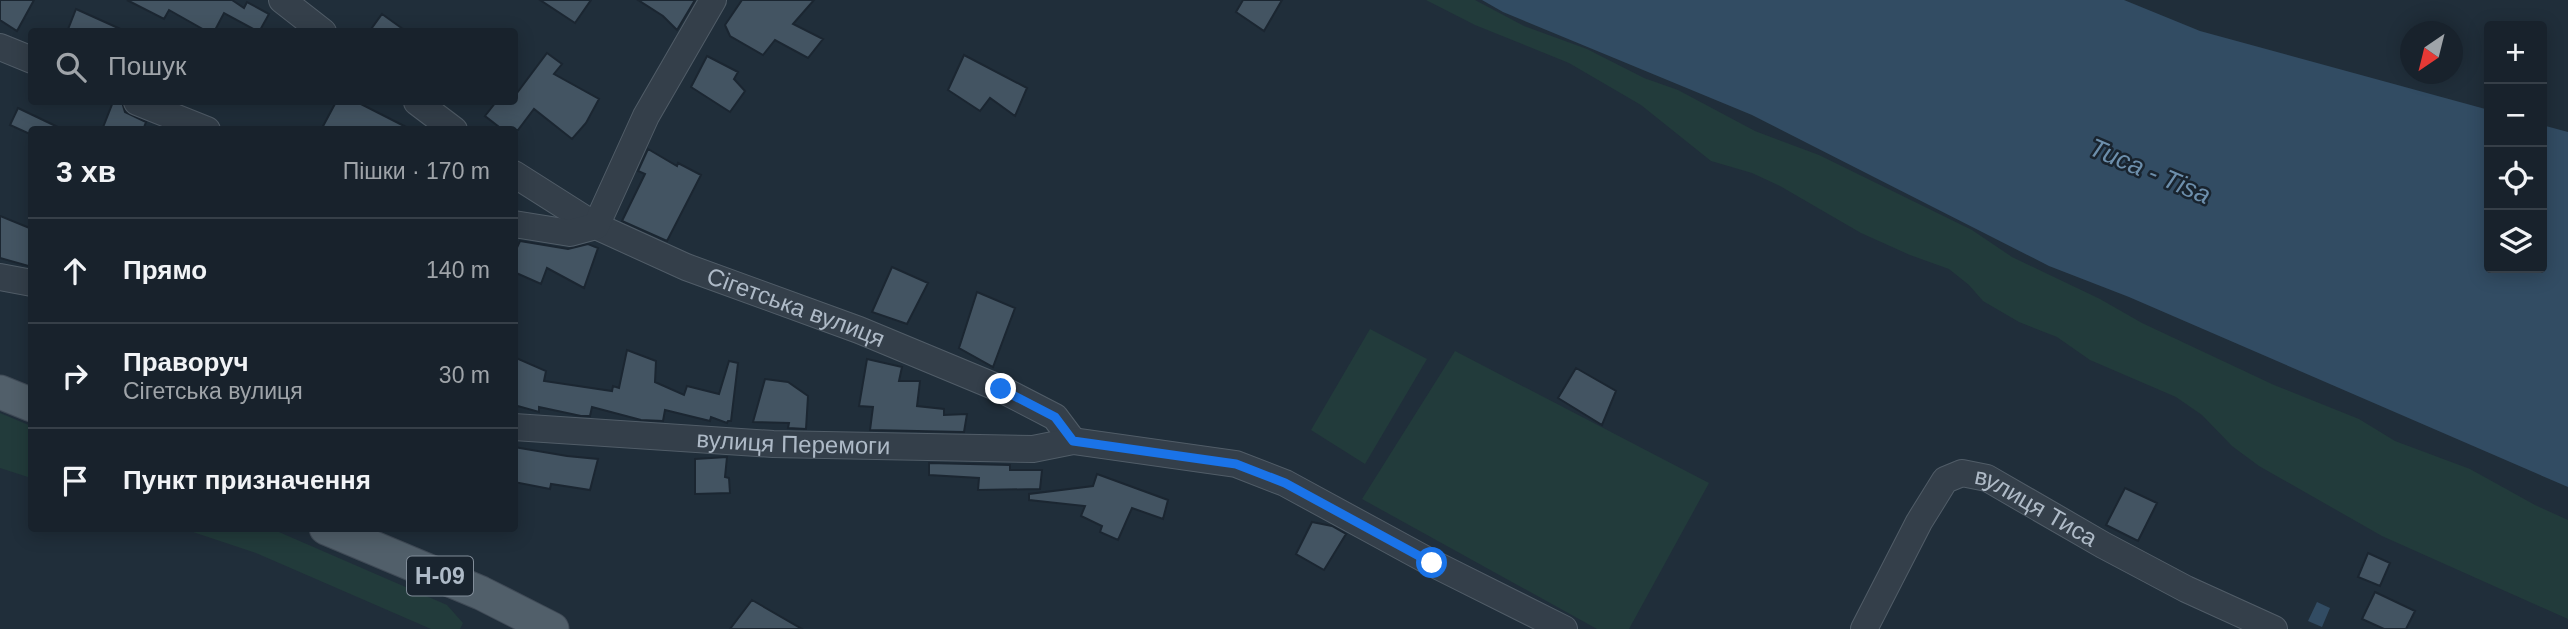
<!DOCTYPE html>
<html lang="uk">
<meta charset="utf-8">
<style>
:root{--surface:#18222c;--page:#252f38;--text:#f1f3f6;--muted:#9fa4a9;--line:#363f48}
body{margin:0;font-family:Arial,sans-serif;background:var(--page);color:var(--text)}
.controls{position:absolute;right:21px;top:21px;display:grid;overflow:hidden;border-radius:7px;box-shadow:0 4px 18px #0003}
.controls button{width:63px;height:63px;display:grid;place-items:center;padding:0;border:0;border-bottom:2px solid var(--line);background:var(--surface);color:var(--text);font:35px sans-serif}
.compass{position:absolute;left:2400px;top:21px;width:63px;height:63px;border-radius:50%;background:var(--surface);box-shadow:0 4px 18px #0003;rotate:215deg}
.stop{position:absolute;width:21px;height:21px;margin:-16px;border:5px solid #1a73e8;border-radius:50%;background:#fff}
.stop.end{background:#1a73e8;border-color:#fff;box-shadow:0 2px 7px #0008}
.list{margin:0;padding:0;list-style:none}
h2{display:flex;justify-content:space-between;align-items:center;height:91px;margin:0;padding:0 28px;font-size:30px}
h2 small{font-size:23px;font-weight:400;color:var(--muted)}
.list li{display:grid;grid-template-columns:46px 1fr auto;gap:21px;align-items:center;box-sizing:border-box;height:105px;padding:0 28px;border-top:2px solid var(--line)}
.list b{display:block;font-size:26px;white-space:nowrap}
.list p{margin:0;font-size:23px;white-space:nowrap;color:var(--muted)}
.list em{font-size:23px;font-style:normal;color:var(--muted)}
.icon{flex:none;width:38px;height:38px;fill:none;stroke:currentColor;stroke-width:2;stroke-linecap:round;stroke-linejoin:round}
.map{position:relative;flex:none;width:2568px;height:629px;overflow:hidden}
.search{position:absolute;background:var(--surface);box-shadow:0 4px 18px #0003;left:28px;top:28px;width:490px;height:77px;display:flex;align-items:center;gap:18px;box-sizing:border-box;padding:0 24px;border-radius:7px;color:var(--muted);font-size:26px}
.panel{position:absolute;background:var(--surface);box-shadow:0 4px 18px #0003;left:28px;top:126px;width:490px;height:406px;border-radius:7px}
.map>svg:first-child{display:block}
.green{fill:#223b3b}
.water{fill:#324c63}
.building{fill:#435462;stroke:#1b2631;stroke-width:2}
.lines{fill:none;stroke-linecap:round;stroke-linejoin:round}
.minor-casing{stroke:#515d68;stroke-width:28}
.major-casing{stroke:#404b57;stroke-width:35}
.minor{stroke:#343f4a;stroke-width:26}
.major{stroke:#515f6a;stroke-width:33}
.route{stroke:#1a73e8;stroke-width:9}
.labels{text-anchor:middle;stroke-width:5;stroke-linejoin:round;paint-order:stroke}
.shield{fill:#19242f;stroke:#818d99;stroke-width:2}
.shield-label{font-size:23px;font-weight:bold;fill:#aebac7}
.street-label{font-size:24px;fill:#aebac7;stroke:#19242f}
.water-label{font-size:26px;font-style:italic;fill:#6d8fac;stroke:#19242f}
</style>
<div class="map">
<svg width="2568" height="629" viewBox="0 0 2568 629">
<rect width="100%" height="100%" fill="#202e3a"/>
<!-- green -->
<path class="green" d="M1426 0H1475L1524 26 1587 49 1644 78 1678 90 1755 131 1819 155 1972 230 2012 257 2100 299 2142 323 2274 385 2359 419 2395 441 2470 469 2535 505 2568 520V619L2382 536 2259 466 2232 446 2202 415 2176 397 2090 360 2057 337 2019 322 1983 301 1969 285 1949 269 1910 255 1861 233 1780 186 1752 173 1711 161 1641 105 1569 63 1475 25Z
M1370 329 1427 359 1365 464 1311 430Z
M1455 351 1709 483 1629 629H1597L1362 499Z
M0 413 31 426V478L0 468Z
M184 529H272L447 605 463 623 460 629H431L256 553Z"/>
<!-- water -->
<path class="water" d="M1482 0H2124L2200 31 2489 110V268H2542V125L2568 132V487L2129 297 2049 266 1752 115 1503 12Z
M2317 602 2330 608 2322 627 2308 621Z"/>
<!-- building -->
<path class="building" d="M0 0H34L17 31 0 20Z
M127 0H232L244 8 247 2 269 14 259 32 224 13 214 32H208L169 10 164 19Z
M540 0H591L575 23Z
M638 0H695L677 30 663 16Z
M742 0H814L793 24 823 39 808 58 775 40 763 55 730 36 725 25Z
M1243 0H1282L1264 31 1236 12Z
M76 9 127 32H67Z
M382 14 407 32H369Z
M547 53 562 64 554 74 599 99 586 123 572 139 534 109 518 130H503L485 116 496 102H514V97Z
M964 55 1027 88 1015 116 990 98 980 111 948 90Z
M707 56 738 72 734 79 745 91 730 112 691 87Z
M113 102H122L125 112 146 122 143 130H102Z
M336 102H357L412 130H321Z
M18 108 64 130H32V135L10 125Z
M648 149 677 166 678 163 701 175 667 241 622 221 645 174 638 171Z
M0 216 32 229V267L0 258Z
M520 241 568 249 588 244 598 248 584 288 547 268 541 284 514 272V254Z
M892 267 928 283 907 324 872 312Z
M977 292 1015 308 993 367 959 348Z
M627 350 656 361 655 382 684 395 687 386 719 394 729 361 738 363 731 421H728L727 423 711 417 710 421 665 410 663 421 641 420 592 407 590 416H581L539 407V412L514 405V357L546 371 544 381 612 391 613 386 619 388Z
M867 359 902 367 899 381H920L917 406 944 409V415L967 414 964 432 870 430 873 407 859 406Z
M1576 368 1616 391 1602 425 1558 398Z
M765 379 788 382 808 396 806 429 788 428 789 423 753 422Z
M514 447 567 456 598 459 590 490 551 484 550 489 514 482Z
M727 457 725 477 729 478 730 493 695 494V459Z
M929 463 1010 465V470H1042L1040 489 978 490 979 478 929 475Z
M1097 474 1168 500 1163 519 1132 508 1118 540 1100 532 1102 526 1081 516 1085 506 1029 500V494L1093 486Z
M2125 488 2157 503 2138 541 2106 525Z
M1312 522 1332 526 1346 534 1324 570 1296 554Z
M2368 553 2390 563 2380 586 2358 577Z
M2375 592 2415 611 2406 629H2384L2362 619Z
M752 600 802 629H730Z"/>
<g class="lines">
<defs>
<g id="minor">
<path d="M282 0 323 32"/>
<path d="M0 47 32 60"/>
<path d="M137 102 207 130"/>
<path d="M417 102 454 130"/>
<path id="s1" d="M514 174 596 226 686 267 859 330 1001 389 1055 417 1073 441"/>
<path d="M514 224 570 233 596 226 646 116 713 0"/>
<path d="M0 277 32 283"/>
<path id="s2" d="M514 427 773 444 1033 449 1073 441 1236 464 1285 483 1432 563 1564 629"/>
<path id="s3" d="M1864 629 1919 522 1945 480 1962 473 1987 478 2103 545 2186 589 2274 629"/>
</g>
<path id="major" d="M0 392 32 405
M326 528 481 593 552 629"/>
</defs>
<!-- minor casing -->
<use href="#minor" class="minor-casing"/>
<!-- major casing -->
<use href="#major" class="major-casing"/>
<!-- minor -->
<use href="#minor" class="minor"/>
<!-- major -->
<use href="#major" class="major"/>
</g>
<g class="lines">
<!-- route -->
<path class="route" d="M1001 389 1055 417 1073 441 1236 464 1285 483 1432 563"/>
</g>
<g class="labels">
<!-- shield labels -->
<rect class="shield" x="407" y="556.5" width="66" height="39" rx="5"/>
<g class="shield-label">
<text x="440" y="584">Н-09</text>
</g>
<!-- street labels -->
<g class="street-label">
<text dy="8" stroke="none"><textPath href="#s1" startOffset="313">Сігетська вулиця</textPath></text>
<text dy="8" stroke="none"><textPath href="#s2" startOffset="280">вулиця Перемоги</textPath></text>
<text dy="8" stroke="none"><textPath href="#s3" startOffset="270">вулиця Тиса</textPath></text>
</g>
<!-- water labels -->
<g class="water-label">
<text transform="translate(2150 171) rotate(23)" y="9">Тиса - Tisa</text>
</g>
</g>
</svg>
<div class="controls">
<button>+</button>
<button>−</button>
<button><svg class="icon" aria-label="locate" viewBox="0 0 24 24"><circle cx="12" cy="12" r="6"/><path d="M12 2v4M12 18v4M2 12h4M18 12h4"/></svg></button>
<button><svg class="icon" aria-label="layers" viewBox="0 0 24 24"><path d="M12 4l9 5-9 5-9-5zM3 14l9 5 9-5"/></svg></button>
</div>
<svg class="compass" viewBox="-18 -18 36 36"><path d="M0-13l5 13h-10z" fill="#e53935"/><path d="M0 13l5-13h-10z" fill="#9fa4a9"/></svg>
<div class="stop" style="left:1432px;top:563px"></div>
<div class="stop end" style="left:1001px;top:389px"></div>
<div class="search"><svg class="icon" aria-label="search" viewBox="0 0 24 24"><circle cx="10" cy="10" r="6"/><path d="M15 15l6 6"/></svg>Пошук</div>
<section class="panel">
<h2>3 хв<small>Пішки · 170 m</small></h2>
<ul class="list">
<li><svg class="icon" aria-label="ahead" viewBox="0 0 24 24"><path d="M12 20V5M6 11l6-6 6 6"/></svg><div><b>Прямо</b></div><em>140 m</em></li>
<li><svg class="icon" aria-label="right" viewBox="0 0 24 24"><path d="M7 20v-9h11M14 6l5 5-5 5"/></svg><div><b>Праворуч</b><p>Сігетська вулиця</p></div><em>30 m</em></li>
<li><svg class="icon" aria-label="arrive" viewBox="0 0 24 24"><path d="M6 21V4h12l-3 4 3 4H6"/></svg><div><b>Пункт призначення</b></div></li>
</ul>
</section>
</div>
